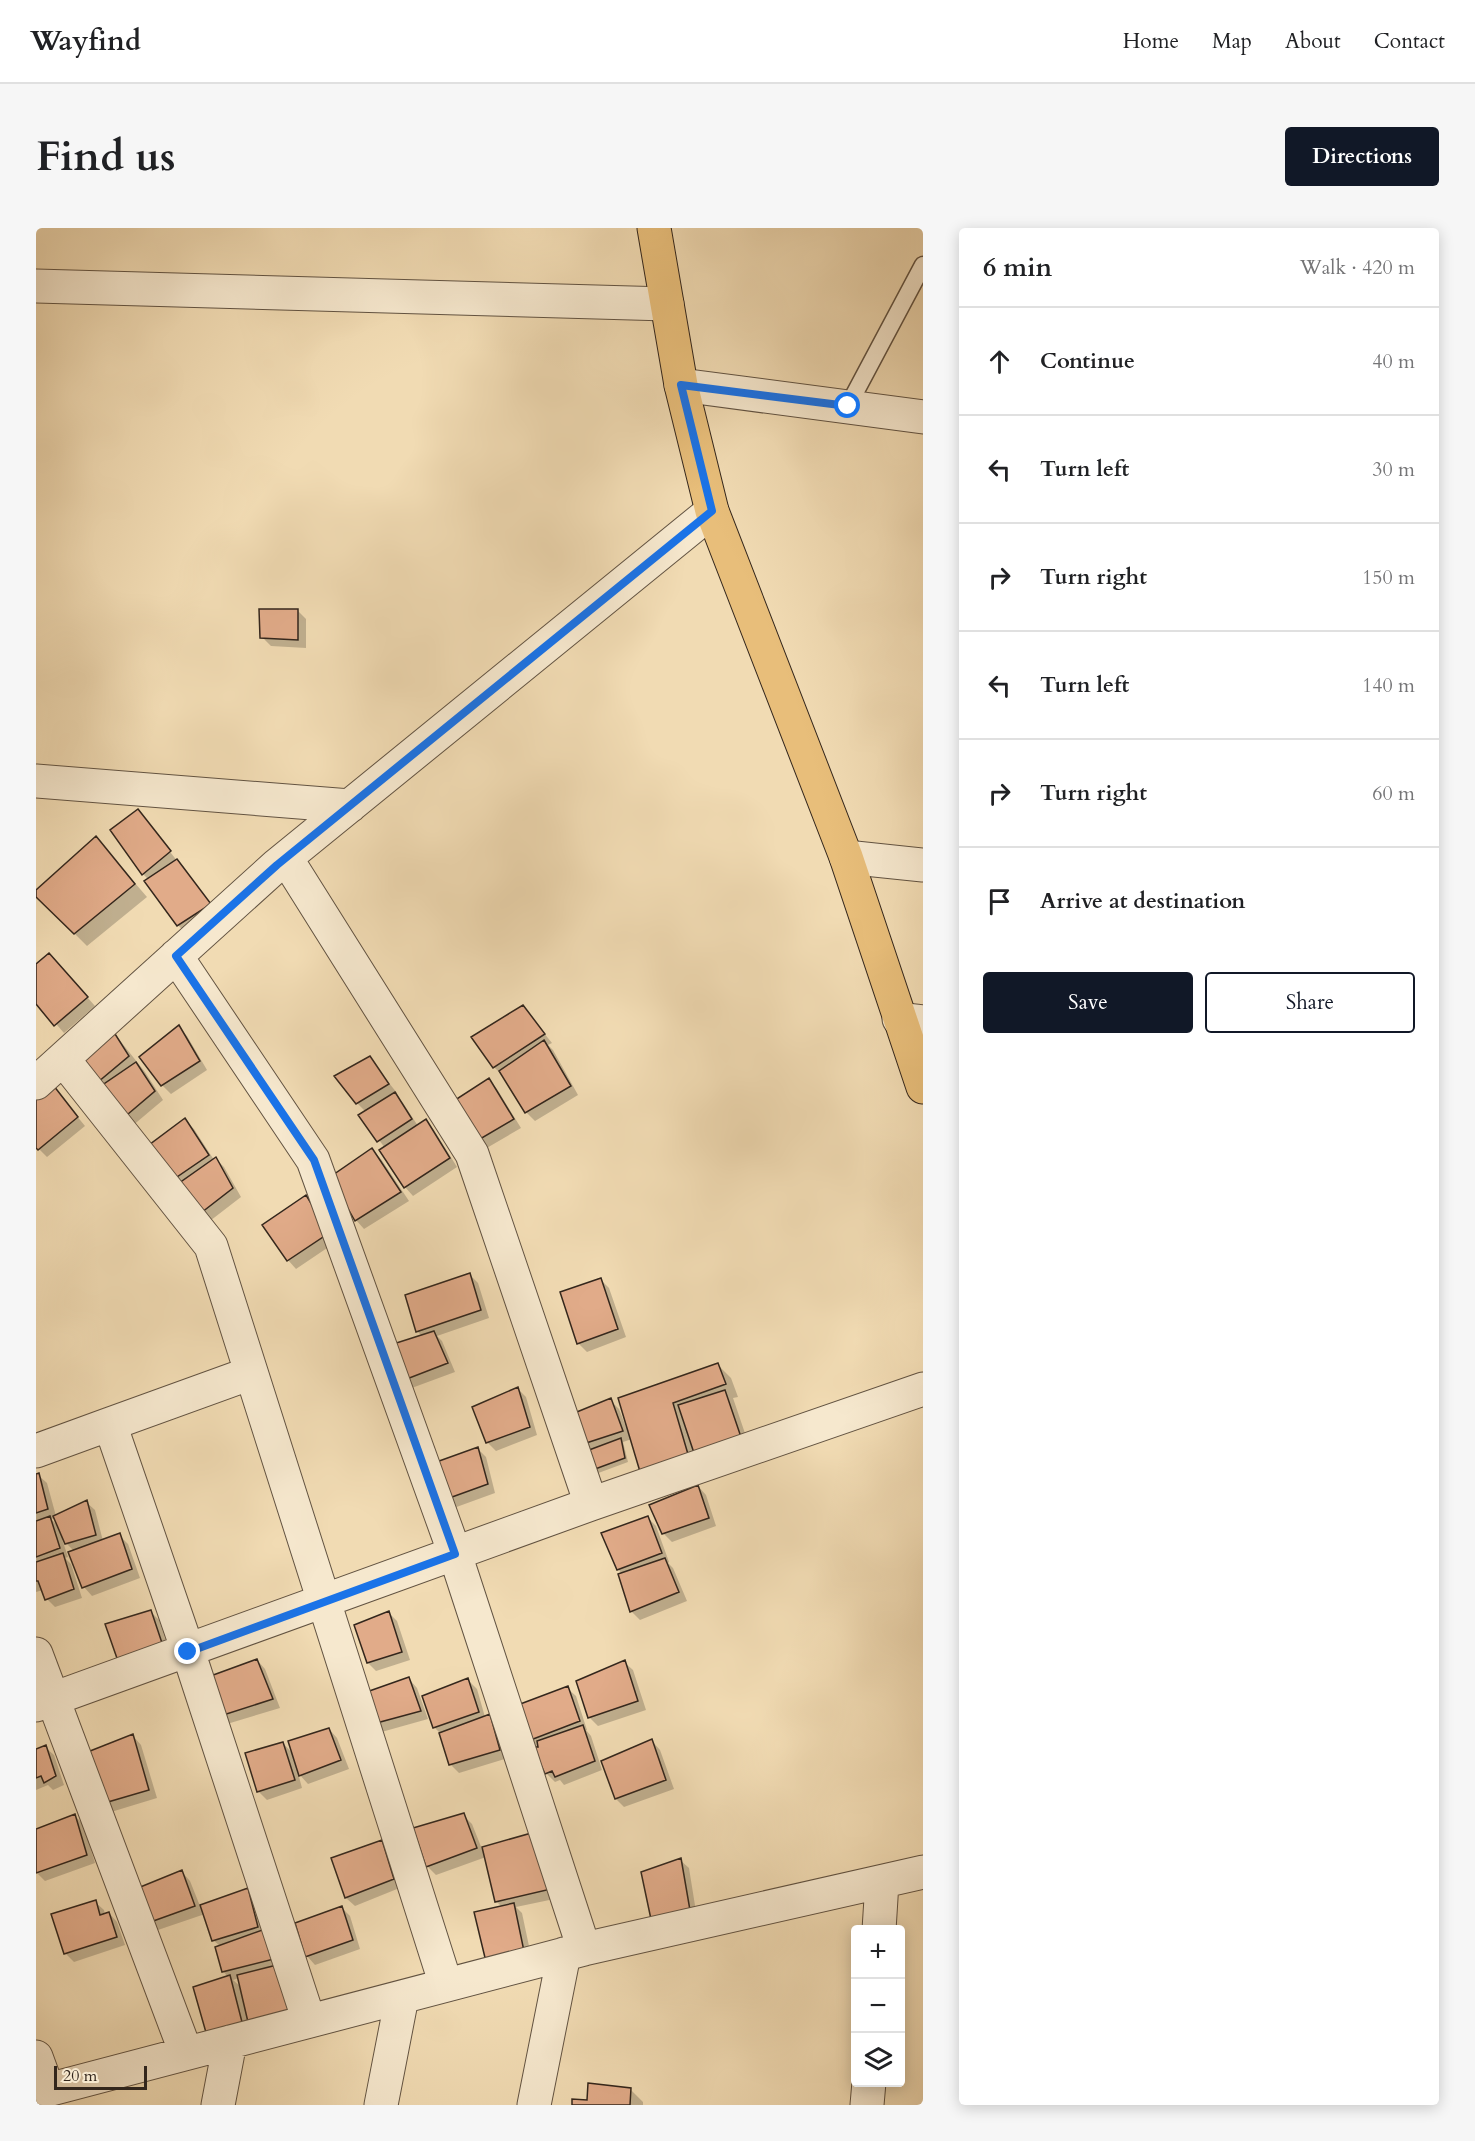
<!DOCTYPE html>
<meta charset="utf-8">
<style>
:root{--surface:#fff;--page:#f6f6f6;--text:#202124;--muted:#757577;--line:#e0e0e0;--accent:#111827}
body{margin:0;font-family:Cardo,serif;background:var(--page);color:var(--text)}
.controls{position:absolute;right:18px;bottom:18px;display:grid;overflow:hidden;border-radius:6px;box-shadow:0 3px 15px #0003}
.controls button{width:54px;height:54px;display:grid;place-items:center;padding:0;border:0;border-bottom:2px solid var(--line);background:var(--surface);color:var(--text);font:30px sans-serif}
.scale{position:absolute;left:18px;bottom:15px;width:93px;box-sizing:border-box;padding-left:6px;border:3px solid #33261c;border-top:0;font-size:16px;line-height:21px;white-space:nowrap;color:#33261c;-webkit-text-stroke:4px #f6e8ce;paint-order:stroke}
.stop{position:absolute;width:18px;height:18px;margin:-14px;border:4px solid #1a73e8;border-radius:50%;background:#fff}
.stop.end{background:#1a73e8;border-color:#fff;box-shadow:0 2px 6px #0008}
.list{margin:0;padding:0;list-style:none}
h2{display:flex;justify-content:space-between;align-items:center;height:78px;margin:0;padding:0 24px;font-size:26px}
h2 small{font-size:20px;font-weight:400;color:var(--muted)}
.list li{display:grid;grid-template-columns:39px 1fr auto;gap:18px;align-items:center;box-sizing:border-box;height:108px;padding:0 24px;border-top:2px solid var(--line)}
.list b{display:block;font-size:22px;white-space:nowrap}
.list em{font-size:20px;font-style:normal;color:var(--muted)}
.actions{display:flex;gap:12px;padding:18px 24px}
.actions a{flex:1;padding:14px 0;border:2px solid var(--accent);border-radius:6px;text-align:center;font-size:21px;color:var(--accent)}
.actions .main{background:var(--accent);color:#fff}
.icon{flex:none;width:33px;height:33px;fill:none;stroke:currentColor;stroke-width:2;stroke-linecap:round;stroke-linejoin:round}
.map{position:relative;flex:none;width:887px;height:1877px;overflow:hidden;border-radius:6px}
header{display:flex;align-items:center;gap:36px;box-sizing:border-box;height:84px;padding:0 30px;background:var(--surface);border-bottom:2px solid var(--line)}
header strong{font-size:28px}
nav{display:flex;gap:33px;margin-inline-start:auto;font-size:21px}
.intro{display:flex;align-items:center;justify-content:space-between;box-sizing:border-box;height:144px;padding:0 36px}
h1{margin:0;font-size:42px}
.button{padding:15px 27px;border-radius:6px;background:var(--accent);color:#fff;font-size:21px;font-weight:700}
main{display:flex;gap:36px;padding:0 36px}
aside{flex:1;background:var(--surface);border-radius:6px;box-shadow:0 3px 15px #0003}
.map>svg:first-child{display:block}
.shadow{fill:#0003;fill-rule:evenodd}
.building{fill:#e1ab89;stroke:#33261c;stroke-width:1.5}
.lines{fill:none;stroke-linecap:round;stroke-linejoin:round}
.service-casing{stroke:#625342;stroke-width:19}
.minor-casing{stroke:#625342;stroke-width:35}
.primary-casing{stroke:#33261c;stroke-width:35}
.service{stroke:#f6e8ce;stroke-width:16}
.minor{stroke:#f6e8ce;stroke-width:33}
.primary{stroke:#e8be7a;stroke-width:33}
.route{stroke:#1a73e8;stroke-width:8}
</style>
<header>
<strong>Wayfind</strong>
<nav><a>Home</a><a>Map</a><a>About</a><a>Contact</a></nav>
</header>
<div class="intro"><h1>Find us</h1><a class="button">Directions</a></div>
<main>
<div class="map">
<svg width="887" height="1877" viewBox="0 0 887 1877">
<rect width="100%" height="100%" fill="#f1dbb3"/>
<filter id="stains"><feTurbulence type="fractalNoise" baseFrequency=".00333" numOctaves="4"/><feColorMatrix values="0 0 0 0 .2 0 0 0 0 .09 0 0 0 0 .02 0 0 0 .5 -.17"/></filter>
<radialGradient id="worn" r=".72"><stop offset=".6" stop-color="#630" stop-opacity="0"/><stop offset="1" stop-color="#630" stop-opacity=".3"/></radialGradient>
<!-- shadow -->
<path class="shadow" d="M262 383 270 391V420L235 418 226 409Z
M102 583 182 685 150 706 142 697 113 652 107 646Z
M60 610 111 669 51 718 0 667V664Z
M21 735 59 778 28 805 0 773V738Z
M487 779 516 815 512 817 517 822 542 867 499 893 490 884 467 848 458 839Z
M142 799 151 808 171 842 135 866 126 857Z
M74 800 109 844 127 872 95 899 41 832Z
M333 830 361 865 358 866 367 875 382 898 390 893 398 902 421 939 377 968 369 959 349 920 325 888 330 884 321 875Z
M453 852 461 861 485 900 449 921 418 875Z
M14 855 49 898 11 929 0 918Z
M149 892 158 901 178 932 180 931 188 939 205 969 170 996 136 952Z
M336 922 345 931 373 973 328 1001 320 992Z
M270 969 279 977 300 1014 260 1041 252 1032Z
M434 1047 442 1055 453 1090 401 1108 406 1113 419 1144 373 1161 355 1118 386 1108 381 1103Z
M565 1052 573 1060 590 1109 551 1124 542 1115Z
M682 1137 695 1150 702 1169 697 1170 714 1220 666 1246 596 1211 587 1214 592 1234 557 1247 542 1217 574 1172 583 1181 590 1199 592 1198Z
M482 1161 490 1169 501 1207 460 1223 451 1214Z
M442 1221 450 1229 459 1265 415 1281 406 1272Z
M2 1247 11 1255 20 1288 50 1274 59 1282 67 1313 83 1307 92 1316 104 1350 56 1368 48 1359 34 1325 38 1323 26 1311 32 1329 29 1330 35 1336 46 1370 19 1379 11 1371 7 1362 0 1364V1248ZM19 1290 23 1299 15 1291Z
M662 1258 670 1267 680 1298 636 1314 627 1305Z
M612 1290 620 1298 633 1334 632 1335 637 1340 651 1373 604 1392 595 1383 586 1346 582 1341Z
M115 1384 123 1392 135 1429 93 1444Z
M353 1385 361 1393 374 1432 340 1443 332 1435Z
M221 1432 229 1441 244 1480 191 1496 182 1488Z
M588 1434 597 1442 610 1482 562 1498 553 1489Z
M373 1451 381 1460 392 1491 342 1505 334 1496Z
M432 1452 441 1461 449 1489 453 1488 462 1496 472 1530 423 1545 415 1537 405 1506 398 1499Z
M531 1460 540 1468 551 1502H550L555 1508 566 1542 528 1557 524 1552 519 1554 510 1545 501 1520 493 1512Z
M293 1501 301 1510 313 1541 272 1556 262 1545 266 1560 231 1572 222 1563 247 1515 257 1526Z
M97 1508 105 1517 121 1570 75 1584 51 1526Z
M616 1513 624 1522 638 1561 588 1579 580 1571Z
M9 1519 18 1527 28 1557 17 1562 12 1557 0 1562V1523Z
M427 1587 436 1596 446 1621 498 1606 523 1670 480 1679 486 1685 497 1737 461 1746 466 1679 460 1673 450 1629 400 1647 391 1638Z
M39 1588 47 1596 59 1635 9 1653 0 1644V1603Z
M345 1614 354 1622 366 1659 319 1678 310 1670 297 1631Z
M644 1632 653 1640 662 1696 607 1645Z
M146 1644 154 1653 164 1678 211 1662 220 1670 264 1793 222 1802 211 1790 215 1806 181 1816 192 1749 187 1743 184 1718 177 1712 169 1686 119 1703 110 1695ZM203 1750 206 1760 197 1752Z
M59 1674 68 1682 69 1687 73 1685 81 1694 89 1717 38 1734 30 1726 17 1687Z
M306 1680 314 1688 324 1721 279 1737 271 1728Z
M594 1861 607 1874V1877H537Z"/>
<!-- building -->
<path class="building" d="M223 381H262V412L224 410Z
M102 581 135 623 106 647 74 602Z
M60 608 99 656 38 706 0 669V662Z
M141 631 175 676 141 698 108 653Z
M13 725 52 769 18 798 0 776V736Z
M487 777 509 806 457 840 435 809Z
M143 797 164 833 125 858 103 829Z
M74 798 93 828 62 854 39 832Z
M508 812 535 858 489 885 463 843Z
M334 828 353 856 320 876 298 848Z
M100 834 119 863 85 892 62 860Z
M453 850 478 891 439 914 416 874Z
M14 853 42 889 2 922 0 920V866Z
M359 864 376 891 341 914 322 887Z
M149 890 173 927 135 953 109 920Z
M390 891 414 930 368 960 343 922Z
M336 920 365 964 319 993 294 949Z
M180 929 197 960 161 988 139 958Z
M270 967 293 1005 251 1033 226 997Z
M434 1045 445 1082 380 1104 369 1067Z
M565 1050 582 1101 541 1116 524 1064Z
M398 1103 412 1135 363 1154 354 1117Z
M682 1135 690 1156 637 1175 654 1233 605 1247 582 1170Z
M482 1159 494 1199 450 1215 436 1179Z
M689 1162 706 1212 658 1225 642 1177Z
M575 1170 587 1203 541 1218 531 1188Z
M585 1210 589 1230 551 1244 545 1225Z
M442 1219 452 1256 405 1273 392 1237Z
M3 1245 12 1281 0 1285V1246Z
M662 1257 673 1290 626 1306 613 1277Z
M51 1272 60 1307 29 1316 17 1288Z
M14 1288 24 1320 0 1329V1293Z
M612 1288 626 1325 581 1342 565 1305Z
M84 1305 96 1341 46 1360 32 1324Z
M27 1325 38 1361 9 1372 2 1353H0V1334Z
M629 1330 643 1364 594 1384 582 1346Z
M115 1382 128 1421 83 1436 69 1396Z
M353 1383 366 1424 331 1435 318 1397Z
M221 1431 237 1471 181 1489 169 1450Z
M589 1432 602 1473 552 1490 540 1453Z
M373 1449 385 1483 333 1497 322 1467Z
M432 1450 443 1484 397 1500 386 1468Z
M532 1458 544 1493 492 1513 479 1478Z
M454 1486 464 1522 413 1537 403 1505Z
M547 1497 559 1533 519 1549 516 1543 509 1546 497 1519H502L501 1513Z
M293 1500 305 1532 263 1548 252 1513Z
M97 1506 113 1562 65 1576 49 1525Z
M616 1511 630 1552 579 1571 565 1533Z
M247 1514 259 1552 221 1564 209 1525Z
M10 1517 20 1548 8 1555 5 1548 0 1550V1521Z
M428 1585 441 1620 390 1639 377 1600Z
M39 1586 51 1627 0 1645V1601Z
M499 1604 515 1661 459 1674 446 1619Z
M346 1612 358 1651 309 1670 295 1630Z
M645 1630 655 1688 616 1696 605 1644Z
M146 1642 159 1678 109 1696 97 1662Z
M212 1660 222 1699 176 1713 164 1677Z
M60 1672 64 1687 73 1684 81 1709 28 1726 15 1686Z
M478 1675 489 1728 451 1738 438 1684Z
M306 1678 317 1712 269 1729 259 1695Z
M232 1700 238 1731 186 1744 179 1719Z
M241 1737 256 1785 212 1794 201 1747Z
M194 1747 207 1798 171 1808 157 1759Z
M552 1855 595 1860 594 1877H536V1871L551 1872Z"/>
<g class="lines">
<defs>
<path id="service" d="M812 178 887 37"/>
<path id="minor" d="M0 58 631 76
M645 157 887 189
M0 553 314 578
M810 629 887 637
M250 630 436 926 555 1276
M140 728 277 932 419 1326 548 1721
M863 791 887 794
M27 831 175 1018 410 1757
M0 855 241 637 676 283
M215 1145 74 1196 152 1423 273 1793
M0 1223 74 1196
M0 1426 150 1825
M0 1477 555 1276 887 1161
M843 1702 846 1654
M0 1829 12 1862
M0 1865 548 1721 887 1644
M182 1877 194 1814
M345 1877 366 1769
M498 1877 528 1726
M831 1877 833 1854"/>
<path id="primary" d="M618 0 645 157 676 283 810 629 887 859"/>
</defs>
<!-- service casing -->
<use href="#service" class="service-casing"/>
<!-- minor casing -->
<use href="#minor" class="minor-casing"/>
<!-- primary casing -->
<use href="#primary" class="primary-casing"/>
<!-- service -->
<use href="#service" class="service"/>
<!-- minor -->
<use href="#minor" class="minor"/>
<!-- primary -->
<use href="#primary" class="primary"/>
</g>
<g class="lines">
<!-- route -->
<path class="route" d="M152 1424 419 1326 278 932 140 728 241 637 676 283 645 157 812 178"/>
</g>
<rect width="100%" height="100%" filter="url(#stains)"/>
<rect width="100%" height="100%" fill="url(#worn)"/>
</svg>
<div class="controls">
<button>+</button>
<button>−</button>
<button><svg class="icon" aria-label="layers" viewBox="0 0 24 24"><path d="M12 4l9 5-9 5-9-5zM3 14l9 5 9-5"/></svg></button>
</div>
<div class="scale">20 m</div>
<div class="stop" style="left:812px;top:178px"></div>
<div class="stop end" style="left:152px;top:1424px"></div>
</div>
<aside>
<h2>6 min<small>Walk · 420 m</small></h2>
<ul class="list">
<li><svg class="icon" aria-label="ahead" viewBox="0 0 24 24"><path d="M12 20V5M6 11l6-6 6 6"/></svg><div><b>Continue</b></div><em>40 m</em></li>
<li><svg class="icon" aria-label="left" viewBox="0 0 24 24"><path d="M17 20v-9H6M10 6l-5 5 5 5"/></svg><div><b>Turn left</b></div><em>30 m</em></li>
<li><svg class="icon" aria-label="right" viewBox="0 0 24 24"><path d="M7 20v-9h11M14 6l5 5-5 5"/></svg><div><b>Turn right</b></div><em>150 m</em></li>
<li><svg class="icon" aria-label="left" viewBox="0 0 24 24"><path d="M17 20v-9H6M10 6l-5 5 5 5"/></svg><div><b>Turn left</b></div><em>140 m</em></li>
<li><svg class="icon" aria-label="right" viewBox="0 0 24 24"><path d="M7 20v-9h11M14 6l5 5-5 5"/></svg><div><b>Turn right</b></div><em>60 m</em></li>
<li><svg class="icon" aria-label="arrive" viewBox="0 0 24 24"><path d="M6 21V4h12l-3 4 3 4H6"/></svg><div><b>Arrive at destination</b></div></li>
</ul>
<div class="actions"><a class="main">Save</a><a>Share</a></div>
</aside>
</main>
